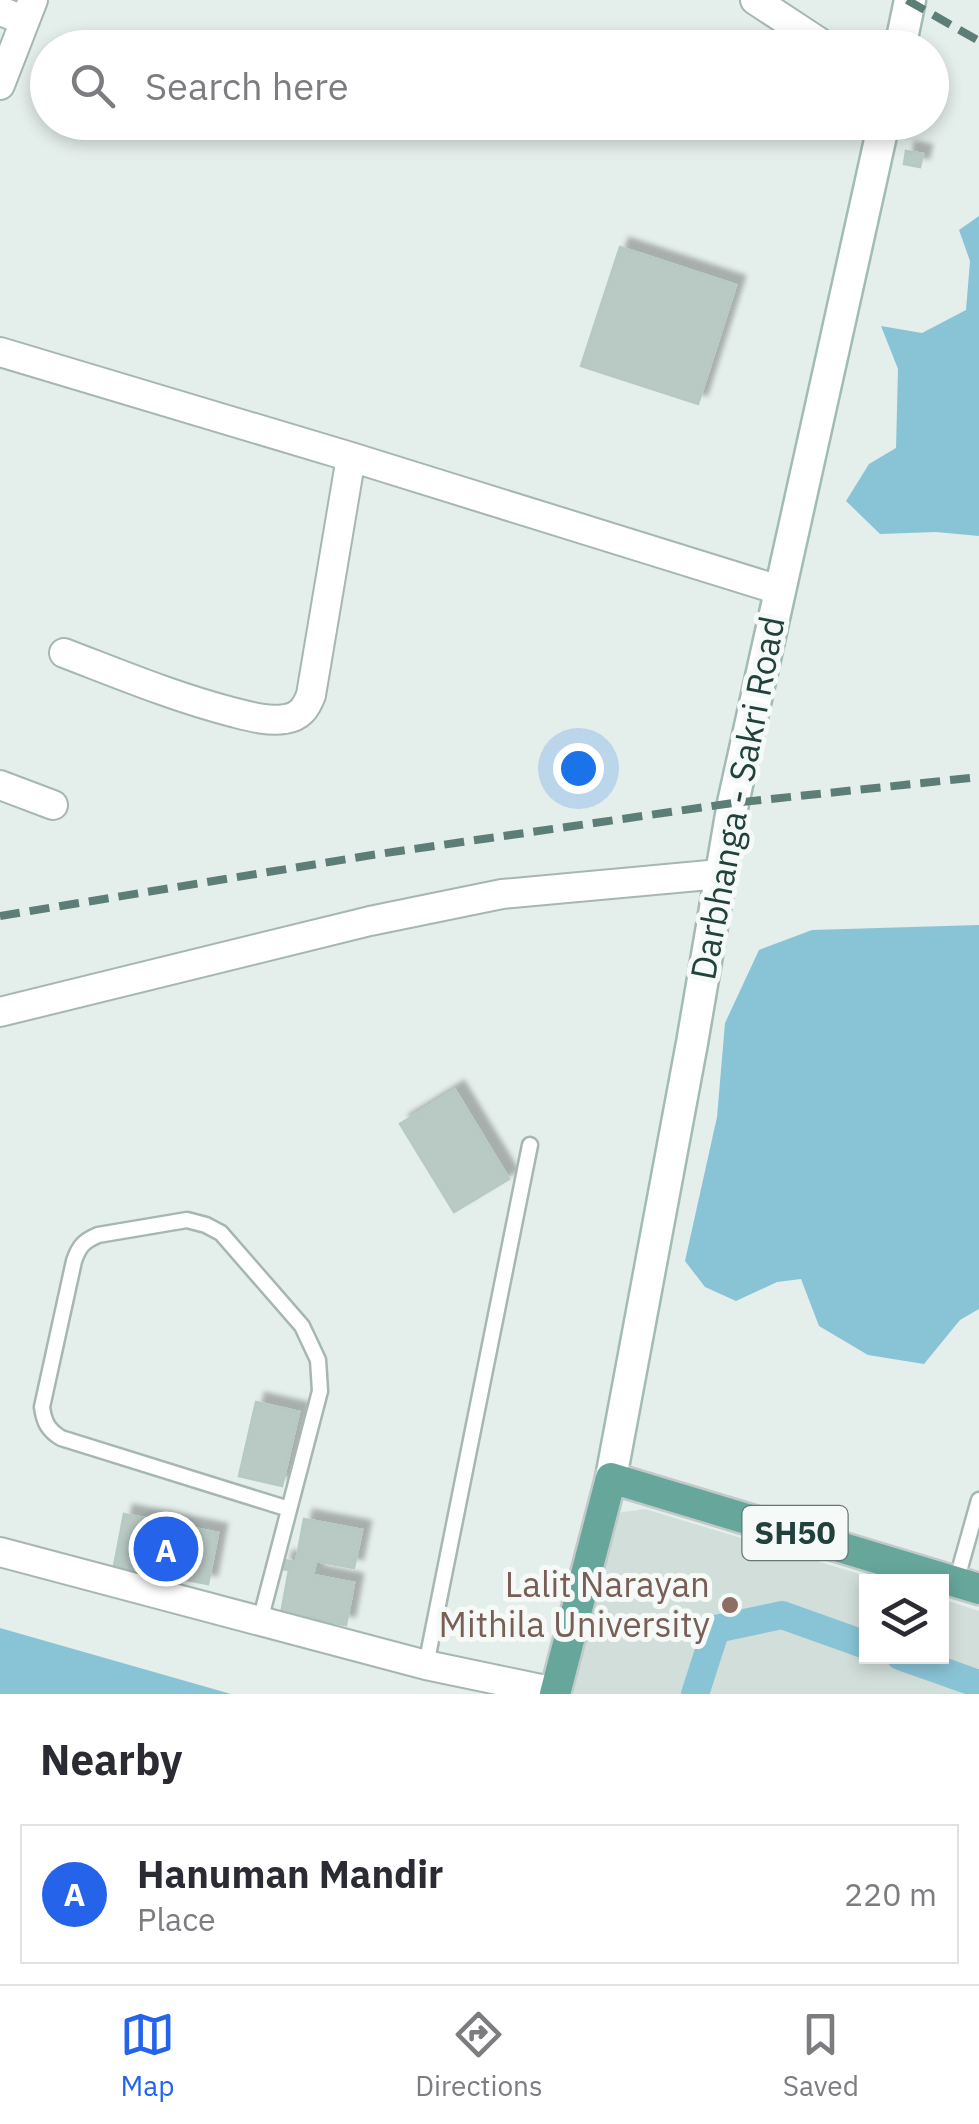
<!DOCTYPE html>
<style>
:root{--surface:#fff;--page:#f7f7f7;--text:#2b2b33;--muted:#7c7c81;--line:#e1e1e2;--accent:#2563eb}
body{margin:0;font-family:"IBM Plex Sans",sans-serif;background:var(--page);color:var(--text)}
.controls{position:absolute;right:30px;bottom:30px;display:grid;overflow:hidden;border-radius:0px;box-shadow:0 5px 15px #0003}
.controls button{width:90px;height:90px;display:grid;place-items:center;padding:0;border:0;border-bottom:2px solid var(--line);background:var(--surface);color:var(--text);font:50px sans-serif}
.you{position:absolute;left:578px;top:768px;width:35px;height:35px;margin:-25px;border:8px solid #fff;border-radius:50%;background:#1a73e8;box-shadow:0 0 0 15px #1a73e833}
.badge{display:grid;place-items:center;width:65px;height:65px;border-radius:50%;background:var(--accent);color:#fff;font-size:32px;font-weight:700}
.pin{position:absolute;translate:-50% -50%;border:5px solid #fff;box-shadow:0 2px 10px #0006}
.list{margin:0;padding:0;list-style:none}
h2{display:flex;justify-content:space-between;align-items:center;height:130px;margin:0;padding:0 40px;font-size:42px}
h2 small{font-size:32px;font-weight:400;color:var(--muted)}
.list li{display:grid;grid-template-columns:65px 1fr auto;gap:30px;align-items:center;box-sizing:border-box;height:140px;margin:0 20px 20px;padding:0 20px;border:2px solid var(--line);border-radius:0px}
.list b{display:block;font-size:38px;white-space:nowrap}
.list p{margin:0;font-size:32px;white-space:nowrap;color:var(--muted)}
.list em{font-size:32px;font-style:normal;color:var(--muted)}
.icon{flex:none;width:55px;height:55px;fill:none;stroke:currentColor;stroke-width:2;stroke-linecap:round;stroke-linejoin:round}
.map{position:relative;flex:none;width:979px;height:1694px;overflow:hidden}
.search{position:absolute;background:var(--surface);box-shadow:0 5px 15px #0003;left:30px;right:30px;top:30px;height:110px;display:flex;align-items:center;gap:25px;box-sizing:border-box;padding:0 35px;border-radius:55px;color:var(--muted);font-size:38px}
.sheet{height:290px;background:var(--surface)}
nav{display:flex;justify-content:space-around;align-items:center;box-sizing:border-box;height:140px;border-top:2px solid var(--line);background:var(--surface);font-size:28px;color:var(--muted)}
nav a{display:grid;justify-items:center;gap:5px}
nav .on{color:var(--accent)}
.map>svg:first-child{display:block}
.built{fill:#d2deda}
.water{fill:#89c4d6}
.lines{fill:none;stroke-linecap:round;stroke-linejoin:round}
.canal{stroke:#89c4d6;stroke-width:28}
.building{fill:#b9c9c4;stroke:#b6c9c2;stroke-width:2.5;filter:url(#shadow)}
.lane-casing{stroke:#a6b7b3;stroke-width:19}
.street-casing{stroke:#a6b7b3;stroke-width:32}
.secondary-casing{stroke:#a2bbb4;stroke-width:35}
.primary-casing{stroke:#c1cac8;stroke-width:35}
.lane{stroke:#fff;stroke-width:14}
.street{stroke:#fff;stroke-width:28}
.secondary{stroke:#fff;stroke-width:30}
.primary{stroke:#66a69b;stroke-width:30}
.rail{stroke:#5d7d77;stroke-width:8;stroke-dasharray:20 10;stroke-linecap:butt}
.education-dot{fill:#8d6e63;stroke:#f5faf8;stroke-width:4}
.labels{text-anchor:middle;stroke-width:10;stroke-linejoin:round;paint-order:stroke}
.shield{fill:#f5faf8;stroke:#617874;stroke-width:2.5}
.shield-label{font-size:32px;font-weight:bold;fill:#22413c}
.street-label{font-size:35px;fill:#22413c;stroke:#f5faf8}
.education-label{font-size:35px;fill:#785e54;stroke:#f5faf8;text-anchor:end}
</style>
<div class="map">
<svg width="979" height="1694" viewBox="0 0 979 1694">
<defs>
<filter id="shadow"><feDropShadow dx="9" dy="-9" stdDeviation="2.5" flood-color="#0004"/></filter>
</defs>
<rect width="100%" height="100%" fill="#e4eeeb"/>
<!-- built -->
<path class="built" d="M645 1509 883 1581 866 1582V1656H942V1599L979 1611V1694H573L617 1513Z"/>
<!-- water -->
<path class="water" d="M979 216V536L936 532 880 534 846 501 869 464 896 448 898 369 881 326 922 333 966 310 970 261 959 230Z
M979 925V1309L960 1320 924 1364 868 1355 819 1326 801 1279 777 1282 736 1301 705 1287 685 1261 717 1117 725 1023 759 950 812 930Z
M0 1628 231 1694H0Z"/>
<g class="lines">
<!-- canal -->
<path class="canal" d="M900 1656 979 1684
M695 1694 716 1629 782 1615 866 1645"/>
</g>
<!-- building -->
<path class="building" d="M906 151 923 154 920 167 904 164Z
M620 247 736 285 698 404 581 366Z
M455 1090 509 1179 454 1212 400 1124Z
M256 1402 299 1412 282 1486 239 1476Z
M124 1514 218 1533 208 1584 114 1566Z
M304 1519 362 1530 354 1568 316 1561 313 1575 354 1583 346 1625 281 1614 289 1570 282 1569 284 1560 296 1562Z"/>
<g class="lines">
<defs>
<path id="lane" d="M956 1582 979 1500
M260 1621 320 1391 318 1360 302 1326 221 1233 206 1225 187 1220 98 1235C84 1241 79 1246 74 1261L42 1407C44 1422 48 1430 61 1438L289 1509
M426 1665 530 1145"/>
<path id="street" d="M755 0 828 48
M0 11 24 20
M0 85 33 0
M0 352 351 457 779 590
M64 653C119 674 174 697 232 712 248 716 268 722 285 719 300 717 306 708 311 695L351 457
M0 785 53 805
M0 1012 370 921 502 894 720 874
M0 1552 426 1665 555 1692"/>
<path id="secondary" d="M900 48 910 0
M611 1478 692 1043 733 803 884 122"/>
<path id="primary" d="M555 1694 611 1478 979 1589"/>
</defs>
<!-- lane casing -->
<use href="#lane" class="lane-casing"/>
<!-- street casing -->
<use href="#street" class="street-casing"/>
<!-- secondary casing -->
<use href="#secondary" class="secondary-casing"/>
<!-- primary casing -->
<use href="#primary" class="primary-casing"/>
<!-- lane -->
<use href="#lane" class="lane"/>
<!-- street -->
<use href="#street" class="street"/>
<!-- secondary -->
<use href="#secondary" class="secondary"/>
<!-- primary -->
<use href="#primary" class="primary"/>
<!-- rail -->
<path class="rail" d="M907 0 979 41
M0 916 372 855 733 803 979 777"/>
</g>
<!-- markers -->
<circle class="education-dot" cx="730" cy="1605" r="10"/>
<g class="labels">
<!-- shield labels -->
<rect class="shield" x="742.5" y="1506" width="105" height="54" rx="8"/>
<g class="shield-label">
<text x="795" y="1544">SH50</text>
</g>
<!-- street labels -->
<g class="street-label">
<text transform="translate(738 798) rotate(-79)" y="12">Darbhanga - Sakri Road</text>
</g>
<!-- education labels -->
<g class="education-label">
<text x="710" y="1597">Lalit Narayan<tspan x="710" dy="40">Mithila University</tspan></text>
</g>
</g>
</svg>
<div class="controls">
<button><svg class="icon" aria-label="layers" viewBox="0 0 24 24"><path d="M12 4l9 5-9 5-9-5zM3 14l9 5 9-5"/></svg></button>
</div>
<div class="you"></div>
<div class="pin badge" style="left:166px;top:1549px">A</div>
<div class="search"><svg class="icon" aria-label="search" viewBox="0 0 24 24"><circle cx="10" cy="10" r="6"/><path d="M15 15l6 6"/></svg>Search here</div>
</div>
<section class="sheet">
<h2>Nearby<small></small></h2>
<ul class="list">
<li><span class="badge">A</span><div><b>Hanuman Mandir</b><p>Place</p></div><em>220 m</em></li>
</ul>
</section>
<nav>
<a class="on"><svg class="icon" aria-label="map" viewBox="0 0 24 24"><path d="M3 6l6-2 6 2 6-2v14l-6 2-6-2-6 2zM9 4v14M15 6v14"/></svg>Map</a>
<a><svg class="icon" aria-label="directions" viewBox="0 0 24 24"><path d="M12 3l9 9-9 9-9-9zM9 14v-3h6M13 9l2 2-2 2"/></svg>Directions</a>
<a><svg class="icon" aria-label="saved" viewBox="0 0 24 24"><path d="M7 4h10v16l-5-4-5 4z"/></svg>Saved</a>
</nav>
